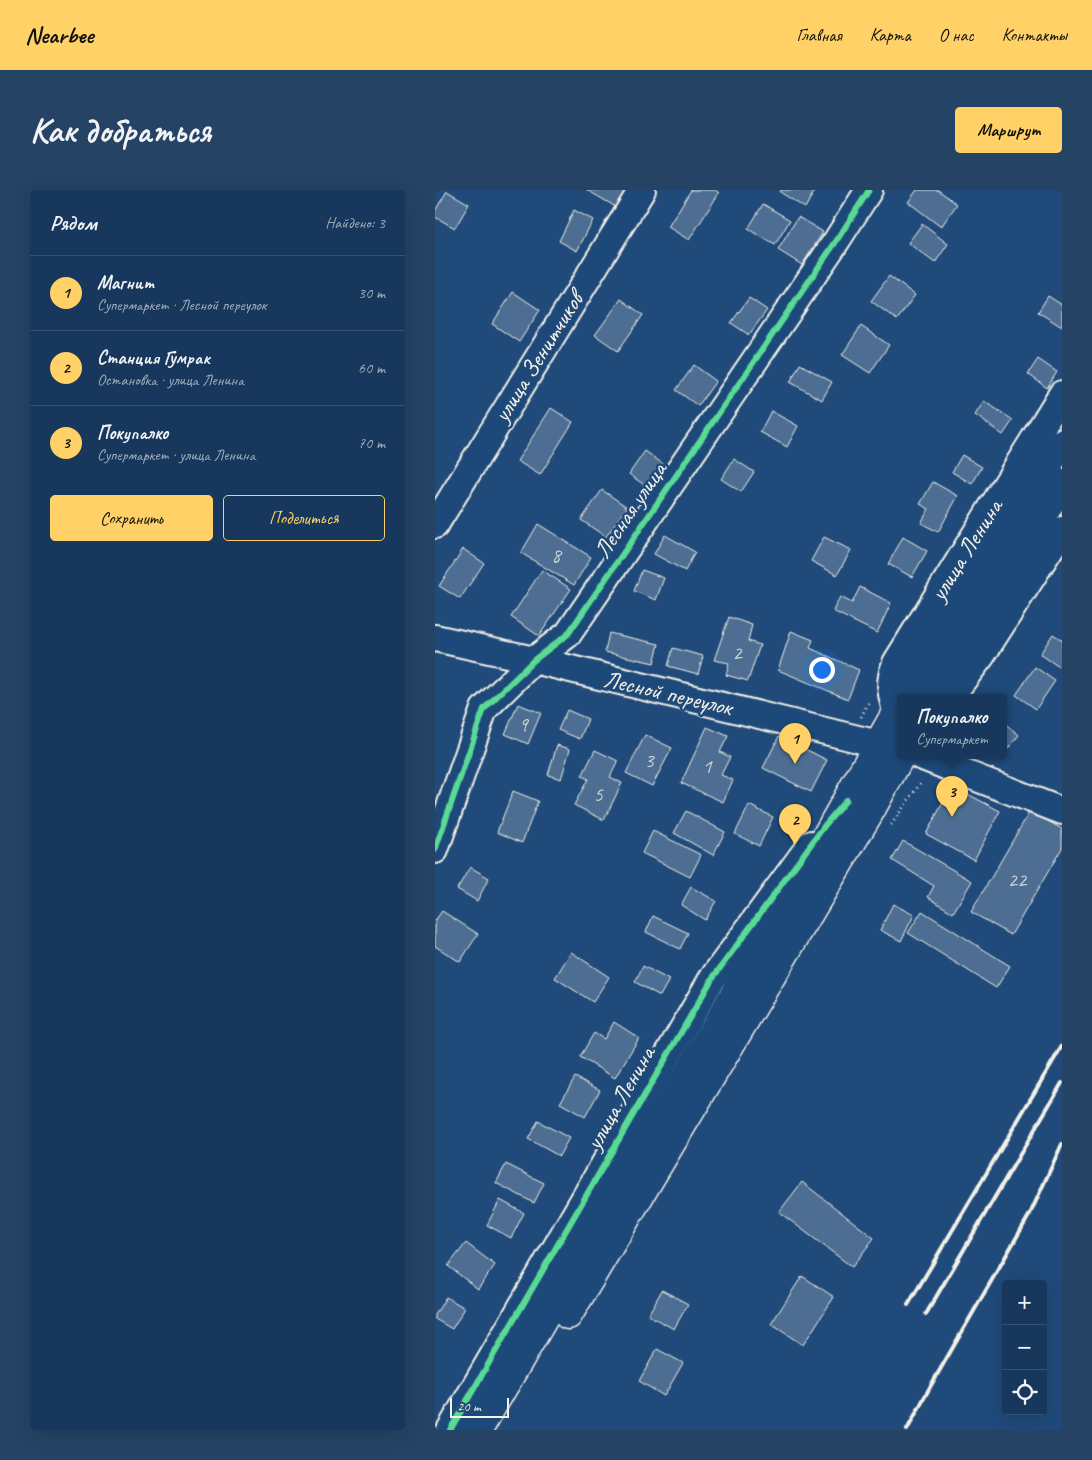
<!DOCTYPE html>
<html lang="ru">
<meta charset="utf-8">
<style>
:root{--surface:#17385c;--page:#244365;--text:#f1f3f6;--muted:#9eacbb;--line:#365272;--accent:#ffd166}
body{margin:0;font-family:Caveat,sans-serif;background:var(--page);color:var(--text)}
.controls{position:absolute;right:15px;bottom:15px;display:grid;overflow:hidden;border-radius:5px;box-shadow:0 5px 20px #0002}
.controls button{width:45px;height:45px;display:grid;place-items:center;padding:0;border:0;border-bottom:1px solid var(--line);background:var(--surface);color:var(--text);font:25px sans-serif}
.scale{position:absolute;left:15px;bottom:12px;width:59px;box-sizing:border-box;padding-left:5px;border:2px solid #f4f1e8;border-top:0;font-size:14px;line-height:18px;white-space:nowrap;color:#f4f1e8;-webkit-text-stroke:4px #1f4a7a;paint-order:stroke}
.you{position:absolute;left:386px;top:479px;width:18px;height:18px;margin:-12px;border:4px solid #fff;border-radius:50%;background:#1a73e8;box-shadow:0 0 0 8px #1a73e833}
.badge{display:grid;place-items:center;width:32px;height:32px;border-radius:50%;background:var(--accent);color:#111;font-size:16px;font-weight:700}
.pin{position:absolute;translate:-50% -41px;filter:drop-shadow(0 1px 2px #0008)}
.pin::after{content:'';position:absolute;top:26px;width:18px;height:15px;background:inherit;clip-path:polygon(0 0,100% 0,50% 100%)}
.popup{position:absolute;left:462px;top:504px;width:110px;height:65px;box-sizing:border-box;display:grid;place-content:center;border-radius:5px;background:var(--surface);filter:drop-shadow(0 1px 4px #0005);font-size:16px;white-space:nowrap;color:var(--muted)}
.popup b{font-size:19px;color:var(--text)}
.popup::after{content:'';position:absolute;left:50%;top:100%;margin-left:-10px;border:10px solid transparent;border-top-color:var(--surface)}
.list{margin:0;padding:0;list-style:none}
h2{display:flex;justify-content:space-between;align-items:center;height:65px;margin:0;padding:0 20px;font-size:21px}
h2 small{font-size:16px;font-weight:400;color:var(--muted)}
.list li{display:grid;grid-template-columns:32px 1fr auto;gap:15px;align-items:center;box-sizing:border-box;height:75px;padding:0 20px;border-top:1px solid var(--line)}
.list b{display:block;font-size:19px;white-space:nowrap}
.list p{margin:0;font-size:16px;white-space:nowrap;color:var(--muted)}
.list em{font-size:16px;font-style:normal;color:var(--muted)}
.actions{display:flex;gap:10px;padding:15px 20px}
.actions a{flex:1;padding:11px 0;border:1px solid var(--accent);border-radius:5px;text-align:center;font-size:18px;color:var(--accent)}
.actions .main{background:var(--accent);color:#111}
.icon{flex:none;width:28px;height:28px;fill:none;stroke:currentColor;stroke-width:2;stroke-linecap:round;stroke-linejoin:round}
.map{position:relative;flex:none;width:627px;height:1240px;overflow:hidden;border-radius:5px}
header{display:flex;align-items:center;gap:30px;box-sizing:border-box;height:70px;padding:0 25px;background:var(--accent);color:#111}
header strong{font-size:24px}
nav{display:flex;gap:28px;margin-inline-start:auto;font-size:18px}
.intro{display:flex;align-items:center;justify-content:space-between;box-sizing:border-box;height:120px;padding:0 30px}
h1{margin:0;font-size:35px}
.button{padding:12px 22px;border-radius:5px;background:var(--accent);color:#111;font-size:18px;font-weight:700}
main{display:flex;gap:30px;padding:0 30px}
aside{flex:1;background:var(--surface);border-radius:5px;box-shadow:0 5px 20px #0002}
.map>svg:first-child{display:block}
.building{fill:#4d6e92;stroke:#f4f1e8}
.lines{fill:none;stroke-linecap:round;stroke-linejoin:round}
.minor-casing{stroke:#f4f1e8;stroke-width:30}
.major-casing{stroke:#f4f1e8;stroke-width:31}
.path{stroke:#f4f1e8;stroke-width:3;stroke-dasharray:1 4;stroke-linecap:butt}
.minor{stroke:#1f4a7a;stroke-width:26}
.major{stroke:#1f4a7a;stroke-width:28}
.rail{stroke:#f4f1e8;stroke-width:4}
.cycleway-casing{stroke:#1f4a7a;stroke-width:9}
.cycleway{stroke:#5adb95;stroke-width:6}
.labels{text-anchor:middle;stroke-width:5;stroke-linejoin:round;paint-order:stroke}
.number-label{font-size:21px;fill:#cad0d2}
.street-label{font-size:24px;fill:#f4f1e8;stroke:#1f4a7a}
</style>
<header>
<strong>Nearbee</strong>
<nav><a>Главная</a><a>Карта</a><a>О нас</a><a>Контакты</a></nav>
</header>
<div class="intro"><h1>Как добраться</h1><a class="button">Маршрут</a></div>
<main>
<aside>
<h2>Рядом<small>Найдено: 3</small></h2>
<ul class="list">
<li><span class="badge">1</span><div><b>Магнит</b><p>Супермаркет · Лесной переулок</p></div><em>30 m</em></li>
<li><span class="badge">2</span><div><b>Станция Гумрак</b><p>Остановка · улица Ленина</p></div><em>60 m</em></li>
<li><span class="badge">3</span><div><b>Покупалко</b><p>Супермаркет · улица Ленина</p></div><em>70 m</em></li>
</ul>
<div class="actions"><a class="main">Сохранить</a><a>Поделиться</a></div>
</aside>
<div class="map">
<svg width="627" height="1240" viewBox="0 0 627 1240">
<rect width="100%" height="100%" fill="#1f4a7a"/>
<filter id="ink" filterUnits="userSpaceOnUse"><feTurbulence type="fractalNoise" baseFrequency=".02" numOctaves="2"/><feDisplacementMap in="SourceGraphic" scale="10" xChannelSelector="R" yChannelSelector="G"/><feConvolveMatrix kernelMatrix="1 2 1 2 8 2 1 2 1" color-interpolation-filters="sRGB"/></filter>
<g filter="url(#ink)">
<!-- building -->
<path class="building" d="M152 0H192L181 17Z
M256 0H280L284 3 254 50 233 37Z
M346 0H380L370 18 345 2Z
M482 0H503L522 14 506 37 473 12Z
M12 1 34 14 20 38 0 27V21Z
M328 14 355 30 340 55 313 39Z
M139 20 158 30 142 61 124 51Z
M363 27 388 42 367 75 343 60Z
M487 34 513 54 500 73 473 53Z
M454 86 480 105 462 130 436 111Z
M78 102 105 120 84 152 57 134Z
M613 106 627 115V137L603 122Z
M314 108 332 120 314 145 296 133Z
M186 109 208 125 183 161 160 145Z
M426 136 454 155 435 183 407 165Z
M603 169 622 182 612 198 593 184Z
M365 174 397 192 387 210 355 192Z
M259 175 281 191 263 216 241 200Z
M549 211 578 230 568 245 540 225Z
M116 218 138 232 105 285 82 271Z
M336 221 363 236 352 257 325 242Z
M210 261 228 274 212 297 194 284Z
M527 265 547 277 537 294 517 282Z
M299 269 319 282 306 302 286 289Z
M498 292 523 306 503 342 486 333 494 319 485 314Z
M167 300 192 317 171 347 146 330Z
M103 334 156 367 139 395 86 363Z
M230 345 260 362 250 381 219 364Z
M389 347 416 360 402 385 376 371Z
M468 347 492 361 477 387 453 374Z
M28 359 49 373 25 409 4 396Z
M107 380 136 399 104 446 76 427Z
M207 380 229 388 221 410 199 401Z
M425 397 456 413 442 443 398 421 405 407 417 413Z
M294 427 317 435 313 451 325 455 313 491 291 485 294 473 279 470Z
M356 441 378 450 375 458 424 480 413 509 343 480Z
M174 443 224 454 219 473 170 462Z
M618 444 627 450V479L605 464Z
M238 458 268 466 263 484 233 476Z
M600 477 620 491 601 519 581 505Z
M83 514 106 523 93 554 70 544Z
M132 520 153 529 145 549 123 540Z
M568 532 584 545 572 560 568 557Z
M272 537 293 546 285 562 295 567 286 585 298 590 288 612 246 593Z
M210 545 237 558 217 596 191 583Z
M344 546 392 570 376 602 328 578Z
M122 555 135 559 126 589 113 585Z
M160 560 183 571 175 587 187 593 169 630 139 615 153 589 147 586Z
M517 596 565 621 539 670 491 644Z
M78 601 103 611 87 653 62 642Z
M314 615 338 627 324 656 300 644Z
M251 621 290 642 278 665 239 643Z
M595 621 627 639V658L576 745 536 722Z
M218 641 266 665 255 687 207 663Z
M468 651 537 691 518 723 493 707 499 696 457 670Z
M35 677 54 688 42 711 22 699Z
M256 697 281 711 270 730 246 715Z
M458 714 479 725 466 751 445 740Z
M7 721 43 744 25 772 0 756V731Z
M487 721 575 776 561 798 473 743Z
M218 726 253 743 245 759 211 742Z
M136 762 174 787 158 812 120 788Z
M208 776 234 790 225 806 200 792Z
M179 832 204 848 180 888 145 867 159 843 169 849Z
M140 887 165 900 150 927 125 913Z
M103 931 134 948 124 966 93 949Z
M71 974 109 993 99 1013 61 993Z
M367 992 439 1048 417 1077 344 1022Z
M65 1010 89 1023 76 1048 52 1035Z
M31 1053 60 1075 43 1099 13 1076Z
M367 1086 399 1107 368 1155 336 1134Z
M227 1100 253 1114 239 1139 213 1125Z
M11 1107 30 1118 17 1139 0 1129V1125Z
M222 1159 248 1173 229 1206 204 1191Z"/>
<g class="lines">
<defs>
<path id="minor" d="M0 335 207 0
M0 448 99 470 464 559
M514 508 547 465 627 340
M461 521C456 502 453 493 461 473L627 204
M485 566 627 621
M0 660 49 519 99 470 133 444 402 50 434 0
M15 1240 277 789 376 654"/>
<path id="major" d="M469 508 569 342 627 253
M498 508 627 293
M133 1125 434 623 466 565
M43 1240 358 705 466 514"/>
</defs>
<!-- minor casing -->
<use href="#minor" class="minor-casing"/>
<!-- major casing -->
<use href="#major" class="major-casing"/>
<!-- path -->
<path class="path" d="M426 527 435 510
M456 635 487 591"/>
<!-- minor -->
<use href="#minor" class="minor"/>
<!-- major -->
<use href="#major" class="major"/>
<!-- rail -->
<path class="rail" d="M473 1115 627 856
M491 1124 627 893
M472 1240 495 1197 595 1024 627 954"/>
<defs>
<path id="cycleway" d="M0 660 49 519 99 470 133 444 402 50 434 0
M15 1240 277 789 390 635 411 610"/>
</defs>
<!-- cycleway casing -->
<use href="#cycleway" class="cycleway-casing"/>
<!-- cycleway -->
<use href="#cycleway" class="cycleway"/>
</g>
</g>
<g class="labels">
<!-- number labels -->
<g class="number-label">
<text x="121" y="372">8</text>
<text x="302" y="470">2</text>
<text x="88" y="541">9</text>
<text x="214" y="577">3</text>
<text x="272" y="583">1</text>
<text x="163" y="611">5</text>
<text x="582" y="697">22</text>
</g>
<!-- street labels -->
<g class="street-label">
<text transform="translate(103 167) rotate(-58)" y="8">улица Зенитчиков</text>
<text transform="translate(195 320) rotate(-56)" y="8">Лесная улица</text>
<text transform="translate(531 360) rotate(-58)" y="8">улица Ленина</text>
<text transform="translate(233 503) rotate(13)" y="8">Лесной переулок</text>
<text transform="translate(185 908) rotate(-60)" y="8">улица Ленина</text>
</g>
</g>
</svg>
<div class="controls">
<button>+</button>
<button>−</button>
<button><svg class="icon" aria-label="locate" viewBox="0 0 24 24"><circle cx="12" cy="12" r="6"/><path d="M12 2v4M12 18v4M2 12h4M18 12h4"/></svg></button>
</div>
<div class="scale">20 m</div>
<div class="you"></div>
<div class="pin badge" style="left:360px;top:574px">1</div>
<div class="pin badge" style="left:360px;top:655px">2</div>
<div class="pin badge" style="left:517px;top:627px">3</div>
<div class="popup"><b>Покупалко</b>Супермаркет</div>
</div>
</main>
